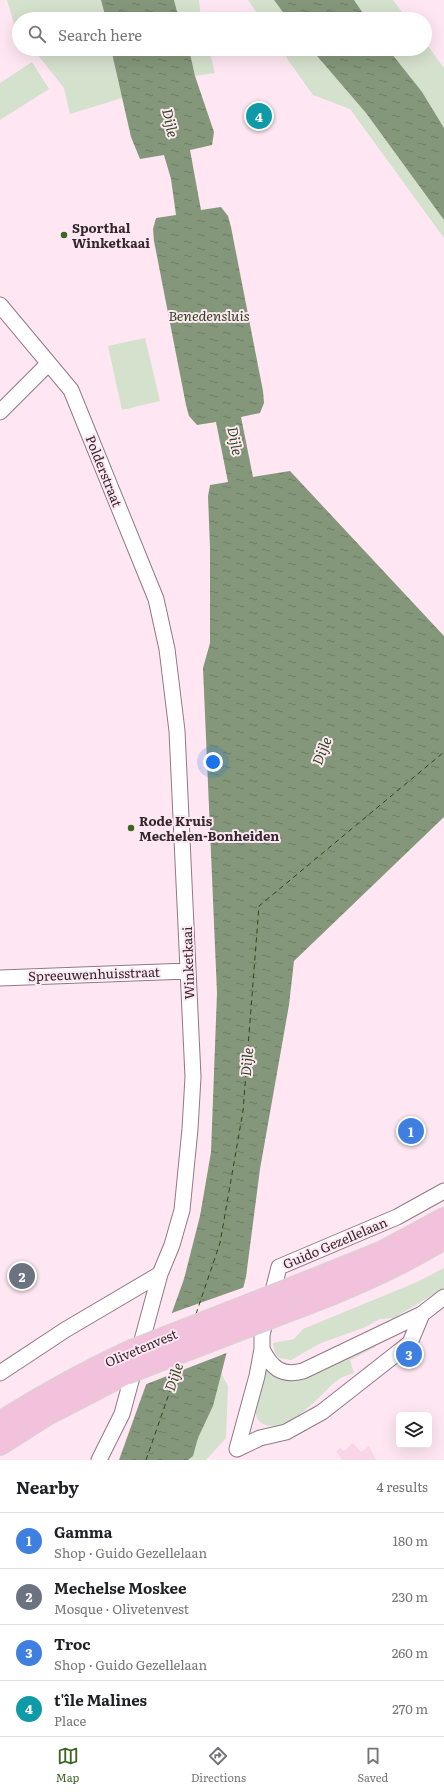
<!DOCTYPE html>
<meta charset="utf-8">
<style>
:root{--surface:#fff;--page:#f6f6f6;--text:#202124;--muted:#757577;--line:#e0e0e0;--accent:#3d6521}
body{margin:0;font-family:Literata,serif;background:var(--page);color:var(--text)}
.controls{position:absolute;right:12px;bottom:12px;display:grid;overflow:hidden;border-radius:6px;box-shadow:0 4px 16px #0002}
.controls button{width:36px;height:36px;display:grid;place-items:center;padding:0;border:0;border-bottom:1px solid var(--line);background:var(--surface);color:var(--text);font:20px sans-serif}
.you{position:absolute;left:213px;top:762px;width:14px;height:14px;margin:-10px;border:3px solid #fff;border-radius:50%;background:#1a73e8;box-shadow:0 0 0 6px #1a73e833}
.badge{display:grid;place-items:center;width:26px;height:26px;border-radius:50%;background:var(--accent);color:#fff;font-size:13px;font-weight:700}
.pin{position:absolute;translate:-50% -50%;border:2px solid #fff;box-shadow:0 1px 4px #0006}
.list{margin:0;padding:0;list-style:none}
h2{display:flex;justify-content:space-between;align-items:center;height:52px;margin:0;padding:0 16px;font-size:17px}
h2 small{font-size:13px;font-weight:400;color:var(--muted)}
.list li{display:grid;grid-template-columns:26px 1fr auto;gap:12px;align-items:center;box-sizing:border-box;height:56px;padding:0 16px;border-top:1px solid var(--line)}
.list b{display:block;font-size:15px;white-space:nowrap}
.list p{margin:0;font-size:13px;white-space:nowrap;color:var(--muted)}
.list em{font-size:13px;font-style:normal;color:var(--muted)}
.icon{flex:none;width:22px;height:22px;fill:none;stroke:currentColor;stroke-width:2;stroke-linecap:round;stroke-linejoin:round}
.map{position:relative;flex:none;width:444px;height:1460px;overflow:hidden}
.search{position:absolute;background:var(--surface);box-shadow:0 4px 16px #0002;left:12px;right:12px;top:12px;height:44px;display:flex;align-items:center;gap:10px;box-sizing:border-box;padding:0 14px;border-radius:22px;color:var(--muted);font-size:15px}
.sheet{height:276px;background:var(--surface)}
nav{display:flex;justify-content:space-around;align-items:center;box-sizing:border-box;height:56px;border-top:1px solid var(--line);background:var(--surface);font-size:11px;color:var(--muted)}
nav a{display:grid;justify-items:center;gap:2px}
nav .on{color:var(--accent)}
.map>svg:first-child{display:block}
.built{fill:#fad5e8}
.grass{fill:#d4e1cd}
.water{fill:url(#water-ripples)}
.pier{fill:#fee7f2}
.lines{fill:none;stroke-linecap:round;stroke-linejoin:round}
.ferry{stroke:#2c471a;stroke-width:1;stroke-dasharray:5 4;stroke-linecap:butt}
.street-casing{stroke:#927885;stroke-width:17}
.primary-casing{stroke:#d6d4d5;stroke-width:24}
.street{stroke:#fff;stroke-width:15}
.primary{stroke:#f2c1dc;stroke-width:22}
.primary-bridge-casing{stroke:#d6d4d5;stroke-width:24;stroke-linecap:butt}
.primary-bridge{stroke:#f2c1dc;stroke-width:22}
.poi-dot{fill:#3d6521;stroke:#fee7f2;stroke-width:1.5}
.labels{text-anchor:middle;stroke-width:4;stroke-linejoin:round;paint-order:stroke}
.poi-label{font-size:13px;font-weight:bold;fill:#32272d;stroke:#fee7f2;text-anchor:start}
.street-label{font-size:13px;fill:#32272d;stroke:#fee7f2}
.water-label{font-size:14px;font-style:italic;fill:#2c471a;stroke:#fee7f2}
</style>
<div class="map">
<svg width="444" height="1460" viewBox="0 0 444 1460">
<defs>
<pattern id="water-ripples" width="26" height="14" patternUnits="userSpaceOnUse"><rect width="26" height="14" fill="#84977a"/><path d="M2 4q2-2 4 0t4 0M15 11q2-2 4 0t4 0" fill="none" stroke="#6d7b64"/></pattern>
</defs>
<rect width="100%" height="100%" fill="#fee7f2"/>
<!-- built -->
<path class="built" d="M353 1443 361 1452 369 1446 376 1460H342L336 1451 341 1448 344 1451Z"/>
<!-- grass -->
<path class="grass" d="M7 0H101L106 19H19V32L15 27Z
M174 0H199L201 19H179Z
M248 0H274L288 19H261Z
M354 0H393L407 19H367Z
M425 42 444 68V128L388 49H425Z
M33 49H111L122 98 70 114 64 88Z
M189 49H209L215 73 195 76Z
M282 49H311L366 113 444 220V238L350 109 313 95 288 60Z
M32 62 49 89 0 120V83Z
M145 338 160 401 122 410 108 346Z
M444 1268V1288L394 1318 380 1319 363 1328 321 1343 291 1360 279 1358 275 1353 273 1343 294 1339 303 1329 417 1282Z
M374 1343 376 1347 350 1360 354 1373C349 1375 343 1376 339 1379 321 1392 290 1436 263 1424 257 1421 255 1415 256 1408 257 1396 261 1384 264 1372L267 1370 278 1378 292 1379Z
M221 1373 228 1386 226 1438 206 1460H188L193 1456 198 1438 213 1406Z"/>
<!-- water -->
<path class="water" d="M101 0H174L179 19H106Z
M274 0H354L367 19H288Z
M111 49H189L195 76 214 132 212 145 190 150 201 210 221 207 228 216 231 227 263 391 264 403 260 413 241 417 253 477 290 471 444 636V817L294 961 289 1005 260 1169 246 1277 213 1406 198 1438 193 1456 188 1460H119L184 1279 200 1216 211 1152 217 993 203 668 210 643V548L208 496 210 485 228 482 216 422 197 425 189 416 186 405 154 241 153 229 156 218 176 215 171 179 164 155 140 159 131 137Z
M311 49H388L422 92 444 128V220L366 113Z"/>
<!-- pier -->
<path class="pier" d="M245 1287 229 1352 144 1385 169 1314Z"/>
<g class="lines">
<!-- ferry -->
<path class="ferry" d="M196 1314 220 1243 243 1111 259 906 444 752
M146 1460 179 1365"/>
<defs>
<path id="street" d="M0 305 71 390 156 599 167 649 177 731 193 1077 190 1129 182 1210 172 1245 160 1274 122 1414 99 1460
M0 412 48 364
M0 978 188 971
M262 1349C271 1367 281 1377 303 1371L422 1314 444 1297
M0 1373 65 1330 160 1274
M237 1449 257 1376 262 1349V1335L279 1267 397 1217 444 1191
M237 1449 260 1438 286 1432 322 1412 410 1343 422 1314"/>
<path id="primary" d="M291 1289 381 1253 444 1219
M284 1312C339 1292 394 1269 444 1238
M0 1423C43 1396 86 1372 132 1351
M0 1444 47 1414 126 1373"/>
</defs>
<!-- street casing -->
<use href="#street" class="street-casing"/>
<!-- primary casing -->
<use href="#primary" class="primary-casing"/>
<!-- street -->
<use href="#street" class="street"/>
<!-- primary -->
<use href="#primary" class="primary"/>
<defs>
<path id="primary-bridge" d="M132 1351 291 1289
M126 1373 284 1312"/>
</defs>
<!-- primary-bridge casing -->
<use href="#primary-bridge" class="primary-bridge-casing"/>
<!-- primary-bridge -->
<use href="#primary-bridge" class="primary-bridge"/>
</g>
<!-- markers -->
<g class="poi-dot">
<circle cx="64" cy="235" r="4"/>
<circle cx="131" cy="828" r="4"/>
</g>
<g class="labels">
<!-- poi labels -->
<g class="poi-label">
<text x="72" y="233">Sporthal<tspan x="72" dy="15">Winketkaai</tspan></text>
<text x="139" y="826">Rode Kruis<tspan x="139" dy="15">Mechelen-Bonheiden</tspan></text>
</g>
<!-- street labels -->
<g class="street-label">
<text transform="translate(104 471) rotate(68)" y="5">Polderstraat</text>
<text transform="translate(188 963) rotate(-92)" y="5">Winketkaai</text>
<text transform="translate(94 974) rotate(-2)" y="5">Spreeuwenhuisstraat</text>
<text transform="translate(335 1243) rotate(-23)" y="5">Guido Gezellelaan</text>
<text transform="translate(141 1348) rotate(-23)" y="5">Olivetenvest</text>
</g>
<!-- water labels -->
<g class="water-label">
<text transform="translate(170 123) rotate(77)" y="5">Dijle</text>
<text x="209" y="321">Benedensluis</text>
<text transform="translate(235 441) rotate(79)" y="5">Dijle</text>
<text transform="translate(322 751) rotate(-68)" y="5">Dijle</text>
<text transform="translate(247 1062) rotate(-85)" y="5">Dijle</text>
<text transform="translate(174 1377) rotate(-71)" y="5">Dijle</text>
</g>
</g>
</svg>
<div class="controls">
<button><svg class="icon" aria-label="layers" viewBox="0 0 24 24"><path d="M12 4l9 5-9 5-9-5zM3 14l9 5 9-5"/></svg></button>
</div>
<div class="you"></div>
<div class="pin badge" style="left:411px;top:1131px;background:#3f7fe0">1</div>
<div class="pin badge" style="left:22px;top:1276px;background:#6b7280">2</div>
<div class="pin badge" style="left:409px;top:1354px;background:#3f7fe0">3</div>
<div class="pin badge" style="left:259px;top:116px;background:#0f9aa8">4</div>
<div class="search"><svg class="icon" aria-label="search" viewBox="0 0 24 24"><circle cx="10" cy="10" r="6"/><path d="M15 15l6 6"/></svg>Search here</div>
</div>
<section class="sheet">
<h2>Nearby<small>4 results</small></h2>
<ul class="list">
<li><span class="badge" style="background:#3f7fe0">1</span><div><b>Gamma</b><p>Shop · Guido Gezellelaan</p></div><em>180 m</em></li>
<li><span class="badge" style="background:#6b7280">2</span><div><b>Mechelse Moskee</b><p>Mosque · Olivetenvest</p></div><em>230 m</em></li>
<li><span class="badge" style="background:#3f7fe0">3</span><div><b>Troc</b><p>Shop · Guido Gezellelaan</p></div><em>260 m</em></li>
<li><span class="badge" style="background:#0f9aa8">4</span><div><b>t'île Malines</b><p>Place</p></div><em>270 m</em></li>
</ul>
</section>
<nav>
<a class="on"><svg class="icon" aria-label="map" viewBox="0 0 24 24"><path d="M3 6l6-2 6 2 6-2v14l-6 2-6-2-6 2zM9 4v14M15 6v14"/></svg>Map</a>
<a><svg class="icon" aria-label="directions" viewBox="0 0 24 24"><path d="M12 3l9 9-9 9-9-9zM9 14v-3h6M13 9l2 2-2 2"/></svg>Directions</a>
<a><svg class="icon" aria-label="saved" viewBox="0 0 24 24"><path d="M7 4h10v16l-5-4-5 4z"/></svg>Saved</a>
</nav>
